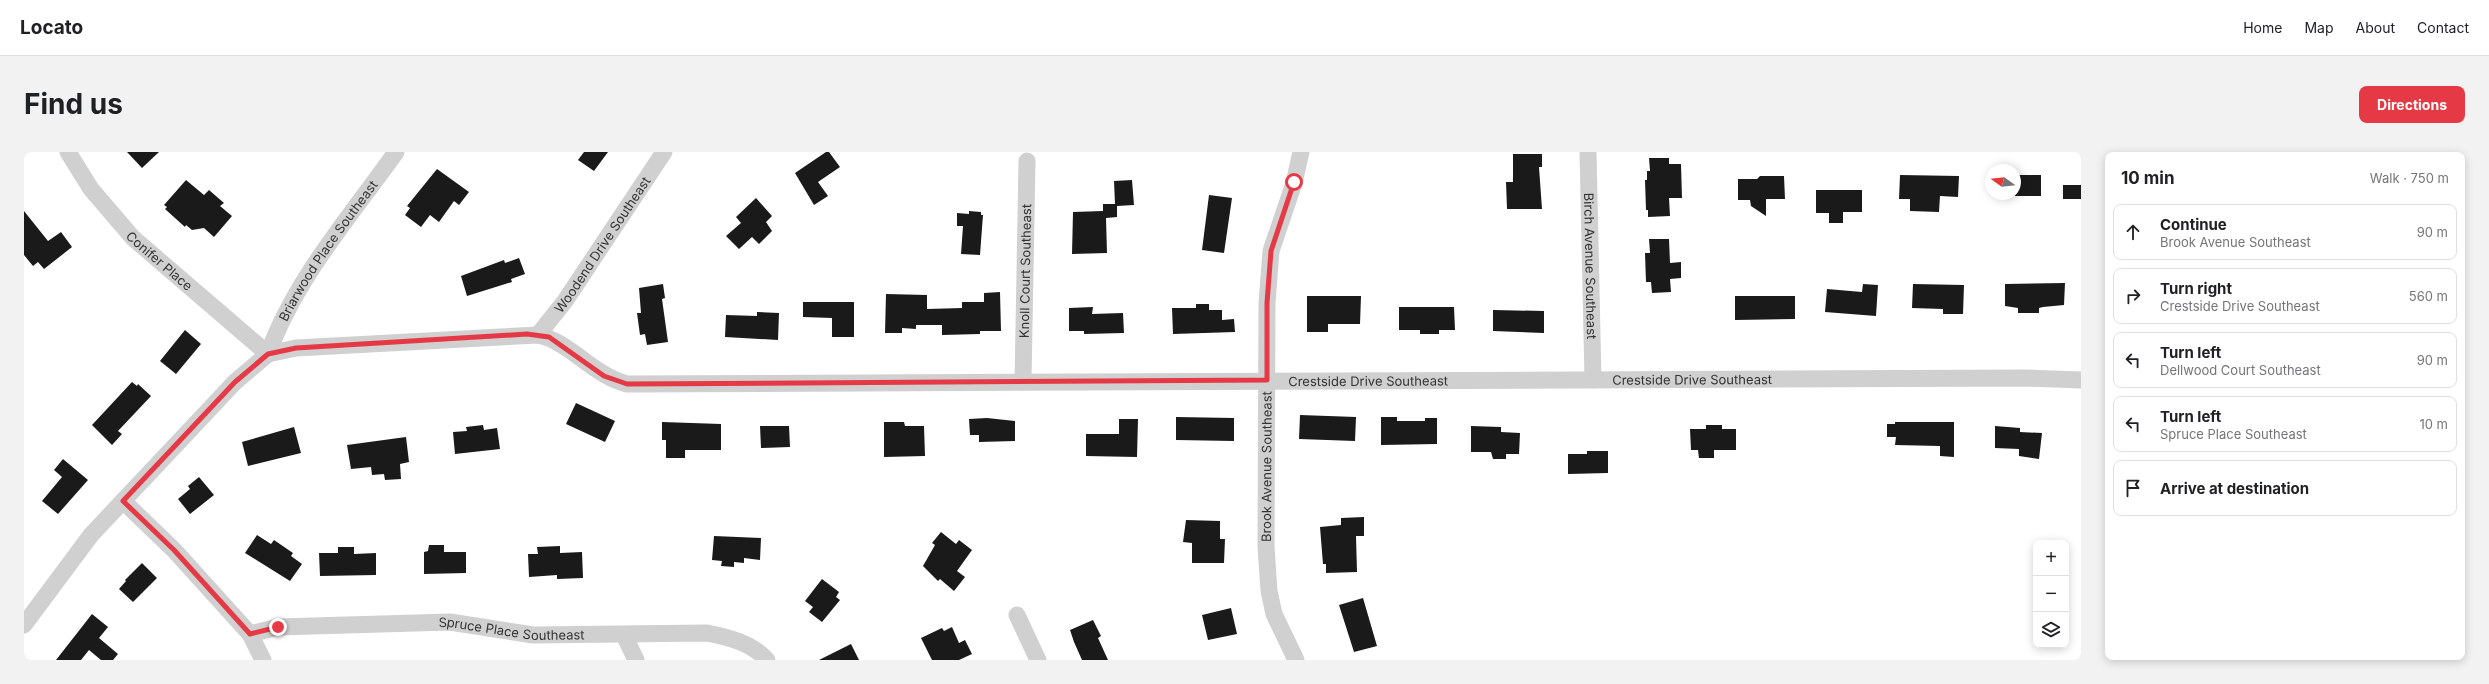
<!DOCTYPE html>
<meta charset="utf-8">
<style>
:root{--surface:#fff;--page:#f2f2f2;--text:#202124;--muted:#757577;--line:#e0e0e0;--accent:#e63946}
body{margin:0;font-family:Inter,sans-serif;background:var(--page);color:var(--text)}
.controls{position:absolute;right:12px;bottom:12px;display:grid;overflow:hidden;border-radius:8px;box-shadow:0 2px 10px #0003}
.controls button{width:36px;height:36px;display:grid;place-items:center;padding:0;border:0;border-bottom:1px solid var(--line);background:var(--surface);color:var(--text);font:20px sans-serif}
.compass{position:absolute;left:1961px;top:12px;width:36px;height:36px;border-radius:50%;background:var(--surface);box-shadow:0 2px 10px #0003;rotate:285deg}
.stop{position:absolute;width:12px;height:12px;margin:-9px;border:3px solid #e63946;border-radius:50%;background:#fff}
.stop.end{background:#e63946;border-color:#fff;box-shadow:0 1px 4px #0008}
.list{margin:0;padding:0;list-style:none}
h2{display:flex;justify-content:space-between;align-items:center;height:52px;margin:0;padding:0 16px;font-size:17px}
h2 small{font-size:13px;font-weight:400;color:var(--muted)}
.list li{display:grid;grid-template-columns:26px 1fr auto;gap:12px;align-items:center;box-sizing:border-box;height:56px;margin:0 8px 8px;padding:0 8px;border:1px solid var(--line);border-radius:8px}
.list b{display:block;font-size:15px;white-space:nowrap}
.list p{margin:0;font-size:13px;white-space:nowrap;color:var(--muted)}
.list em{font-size:13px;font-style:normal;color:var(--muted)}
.icon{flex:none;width:22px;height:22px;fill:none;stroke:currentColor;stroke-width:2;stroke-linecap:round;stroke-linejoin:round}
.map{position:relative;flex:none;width:2057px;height:508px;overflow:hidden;border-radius:8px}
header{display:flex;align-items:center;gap:24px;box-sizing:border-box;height:56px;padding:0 20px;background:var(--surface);border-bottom:1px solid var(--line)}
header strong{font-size:19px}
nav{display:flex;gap:22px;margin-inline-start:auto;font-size:14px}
.intro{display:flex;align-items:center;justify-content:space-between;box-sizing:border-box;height:96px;padding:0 24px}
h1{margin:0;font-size:28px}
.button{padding:10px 18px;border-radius:8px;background:var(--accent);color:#fff;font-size:14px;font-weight:700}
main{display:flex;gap:24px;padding:0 24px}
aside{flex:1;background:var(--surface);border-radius:8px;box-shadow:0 2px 10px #0003}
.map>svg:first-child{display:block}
.building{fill:#1a1a1a}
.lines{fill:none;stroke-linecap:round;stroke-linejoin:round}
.minor{stroke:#d0d0d0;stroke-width:17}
.route{stroke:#e63946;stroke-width:5}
.labels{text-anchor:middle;stroke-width:4;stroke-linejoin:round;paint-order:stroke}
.street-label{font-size:13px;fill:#333;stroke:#fff}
</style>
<header>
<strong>Locato</strong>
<nav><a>Home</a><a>Map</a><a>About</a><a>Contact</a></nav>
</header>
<div class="intro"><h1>Find us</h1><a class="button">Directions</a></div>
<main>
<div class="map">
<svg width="2057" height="508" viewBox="0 0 2057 508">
<rect width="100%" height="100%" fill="#fff"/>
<!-- building -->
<path class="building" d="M103 0H135L118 16Z
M560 0H584L570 19 554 8Z
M802 0H805L816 15 794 30 804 44 790 53 771 21Z
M1489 2H1518V15H1515L1518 57H1483L1482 30H1489Z
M1625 6H1645V12H1657L1658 46H1645L1646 64 1624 65V58H1622L1621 28H1623V19H1626Z
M413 17 445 40 435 53 430 49 415 70 406 63 397 75 381 63 386 56 383 54Z
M1876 23 1935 24 1934 45 1916 44 1915 60 1886 59V47H1875Z
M1991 23H2017V44H1991Z
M1736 24H1760L1761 47H1742V64L1727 54 1726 48H1714V27H1733Z
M162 28 180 43 185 38 200 51 196 54 208 64 190 85 180 76 168 78 162 73 161 75 141 57 143 55 140 53Z
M1108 28 1110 53 1093 54V65L1082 66 1083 101 1048 102 1049 60 1079 59V52H1091L1090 29Z
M2039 33H2057V47H2039Z
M1792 38H1838V60H1819V71H1805V61H1792Z
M1185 43 1208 46 1200 101 1178 98Z
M732 46 748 64 742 70 748 79 735 92 728 85 715 97 702 84 717 71 712 65Z
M0 59 24 89 37 80 48 95 20 117 14 110 9 114 0 103Z
M945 59 957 60V63H959L956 103 937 102 939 74H933V61L945 62Z
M1625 87H1645L1646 111 1657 110V126L1646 127 1647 140 1628 141 1627 130H1622L1621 101H1626Z
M495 106 501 122 487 127 488 130 443 144 437 124 480 108 481 111Z
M2041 131 2040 153 2019 155 2015 156V161H1994V156L1981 154V132Z
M639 132 641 146 638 147 644 190 623 193 621 182 616 183 613 161H617L615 136Z
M1839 132 1854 133 1852 164 1801 160 1803 137 1838 140Z
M1889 132 1940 133 1939 162H1919V157L1888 156Z
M976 140 977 179H956V182L918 183V173H892V177L878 176V181H861L862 142 903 143V157L938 156V150H960V141Z
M1283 144H1337L1336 172H1304V180H1283Z
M1711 144H1771V167L1711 168Z
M779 150H830V185H808V166L779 165Z
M1172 152H1185V158H1198V168L1210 167 1211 180 1149 182 1148 156H1172Z
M1069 155 1068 162 1099 161 1100 181 1060 182V179H1045V156Z
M1375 155H1430L1431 178H1415V182H1396V178H1375Z
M1469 158 1520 159V181L1469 179Z
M733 160 755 161 754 188 701 185 702 163 733 164Z
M161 178 177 192 152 222 136 209Z
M108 230 113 234 114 232 127 244 94 279 98 282 88 293 68 273Z
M552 251 591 269 581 290 542 272Z
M1276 263 1332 265 1331 289 1275 287Z
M1152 265 1210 266V289L1152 288Z
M1357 265H1373V269H1401V266H1413V292L1357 293Z
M963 266 991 269V289L955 290V283H946L945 267Z
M1095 267H1114L1113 305 1062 304V282H1095Z
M638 270 697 272V298H661V306H642V288H638Z
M860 270H880L881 274H900L901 304 860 305Z
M1871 270H1930V305L1916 304V294L1871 293 1872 285H1863V272H1871Z
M459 273 460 278 473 276 476 297 431 302 429 280 443 279 442 275Z
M1682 273H1698V277H1712V298H1690V306H1675L1674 298H1667L1666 277H1682Z
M736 274H765L766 295 737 296Z
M1447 274 1477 275V280L1496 281 1495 302H1482V307H1469L1467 300H1447Z
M1971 274 1996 276V280L2018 281 2015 307 1995 304V297L1971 296Z
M270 275 277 301 224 314 218 290Z
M382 285 385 310 376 312 377 327 361 328 360 322 348 323 347 315 327 317 323 293Z
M1563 299H1584V321L1544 322V302H1563Z
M39 307 64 328 34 362 18 349 38 325 30 318Z
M175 325 190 343 166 362 154 347 166 337 164 334Z
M1340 365V384H1332L1333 420 1302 421V412H1299L1296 375 1317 373V366Z
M1162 368 1196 369V387H1201L1200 411H1168V391L1159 390Z
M917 380 932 392 935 388 948 398 933 419 941 425 930 439 916 427 914 429 899 414 911 393 908 391Z
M233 383 247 392 250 388 269 401 267 404 278 412 266 429 221 401Z
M690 384 737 386 736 408 720 406V411L710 410V415L697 414 698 409 688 408Z
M405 393H420V400H442V421L400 422V400L404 399Z
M536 394V401L558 400 559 426 533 427V423L505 425 504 402H514L513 395Z
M314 395H330V402L352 401V423L296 424 295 401H314Z
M118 411 133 426 109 450 95 437 102 429 101 428Z
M798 427 815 440 812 445 816 448 798 470 785 460 789 455 781 449Z
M1339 446 1353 494 1330 500 1315 453Z
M1207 456 1213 482 1184 488 1178 463Z
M68 462 84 475 75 486 94 502 89 508H77L65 498 57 508H32Z
M1069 468 1077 484 1074 486 1084 508H1058L1050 490 1046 478Z
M928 475 935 491 941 488 948 502 935 508H908L897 486 918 476 920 479Z
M827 492 835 508H795Z"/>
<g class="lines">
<!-- minor -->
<g class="minor">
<path id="s1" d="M44 0 67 37 109 86 244 202C271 127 326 65 372 0"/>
<path id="s2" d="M1564 0 1569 228"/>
<path id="s3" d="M514 183 541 149 640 0"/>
<path id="s4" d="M999 230 1003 9"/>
<path d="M99 349 150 398 226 482 239 508"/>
<path d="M993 463 1014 508"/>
<path id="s5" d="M0 473 67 383 211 230 244 202 272 196 514 183C545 189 568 223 603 232L2003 226 2057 228"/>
<path id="s6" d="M226 482 254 475 426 470 509 483 683 481C704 485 728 491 743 508"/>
<path d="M600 483 612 508"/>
<path id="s7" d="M1272 508 1250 462 1245 439 1242 395 1243 151 1247 99 1270 31 1277 0"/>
</g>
</g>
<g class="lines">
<!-- route -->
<path class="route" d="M254 475 226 482 150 398 99 349 211 230 244 202 272 196 503 182 525 185 580 224 603 232 1243 228V151L1247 99 1270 30"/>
</g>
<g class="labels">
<!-- street labels -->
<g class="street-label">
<text dy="5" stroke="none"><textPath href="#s3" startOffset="111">Woodend Drive Southeast</textPath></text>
<text dy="5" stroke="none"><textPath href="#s1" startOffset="406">Briarwood Place Southeast</textPath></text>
<text dy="5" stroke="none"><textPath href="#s1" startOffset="143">Conifer Place</textPath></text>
<text dy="5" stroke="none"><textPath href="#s2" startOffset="114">Birch Avenue Southeast</textPath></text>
<text dy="5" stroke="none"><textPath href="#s4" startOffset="111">Knoll Court Southeast</textPath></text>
<text dy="5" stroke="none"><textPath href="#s5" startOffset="1480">Crestside Drive Southeast</textPath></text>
<text dy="5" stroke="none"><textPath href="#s5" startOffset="1804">Crestside Drive Southeast</textPath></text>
<text dy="5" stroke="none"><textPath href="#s7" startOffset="199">Brook Avenue Southeast</textPath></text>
<text dy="5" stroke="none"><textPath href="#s6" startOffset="263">Spruce Place Southeast</textPath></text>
</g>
</g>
</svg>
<div class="controls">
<button>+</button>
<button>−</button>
<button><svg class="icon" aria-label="layers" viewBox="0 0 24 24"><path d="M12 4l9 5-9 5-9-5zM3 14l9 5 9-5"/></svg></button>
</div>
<svg class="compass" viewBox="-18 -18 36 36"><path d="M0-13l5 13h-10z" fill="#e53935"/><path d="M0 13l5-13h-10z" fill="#757577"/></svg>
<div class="stop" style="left:1270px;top:30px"></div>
<div class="stop end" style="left:254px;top:475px"></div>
</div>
<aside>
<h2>10 min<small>Walk · 750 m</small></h2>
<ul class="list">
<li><svg class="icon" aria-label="ahead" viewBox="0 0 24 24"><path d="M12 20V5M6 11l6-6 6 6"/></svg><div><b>Continue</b><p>Brook Avenue Southeast</p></div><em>90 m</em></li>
<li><svg class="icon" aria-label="right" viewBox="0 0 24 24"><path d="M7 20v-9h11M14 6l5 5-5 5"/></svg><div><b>Turn right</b><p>Crestside Drive Southeast</p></div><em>560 m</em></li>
<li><svg class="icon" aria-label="left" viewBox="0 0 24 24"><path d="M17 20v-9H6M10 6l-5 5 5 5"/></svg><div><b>Turn left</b><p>Dellwood Court Southeast</p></div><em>90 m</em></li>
<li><svg class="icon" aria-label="left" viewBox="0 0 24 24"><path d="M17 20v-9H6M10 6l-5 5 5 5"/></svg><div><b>Turn left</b><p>Spruce Place Southeast</p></div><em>10 m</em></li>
<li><svg class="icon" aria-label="arrive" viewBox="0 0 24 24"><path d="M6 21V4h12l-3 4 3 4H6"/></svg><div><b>Arrive at destination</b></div></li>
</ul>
</aside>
</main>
